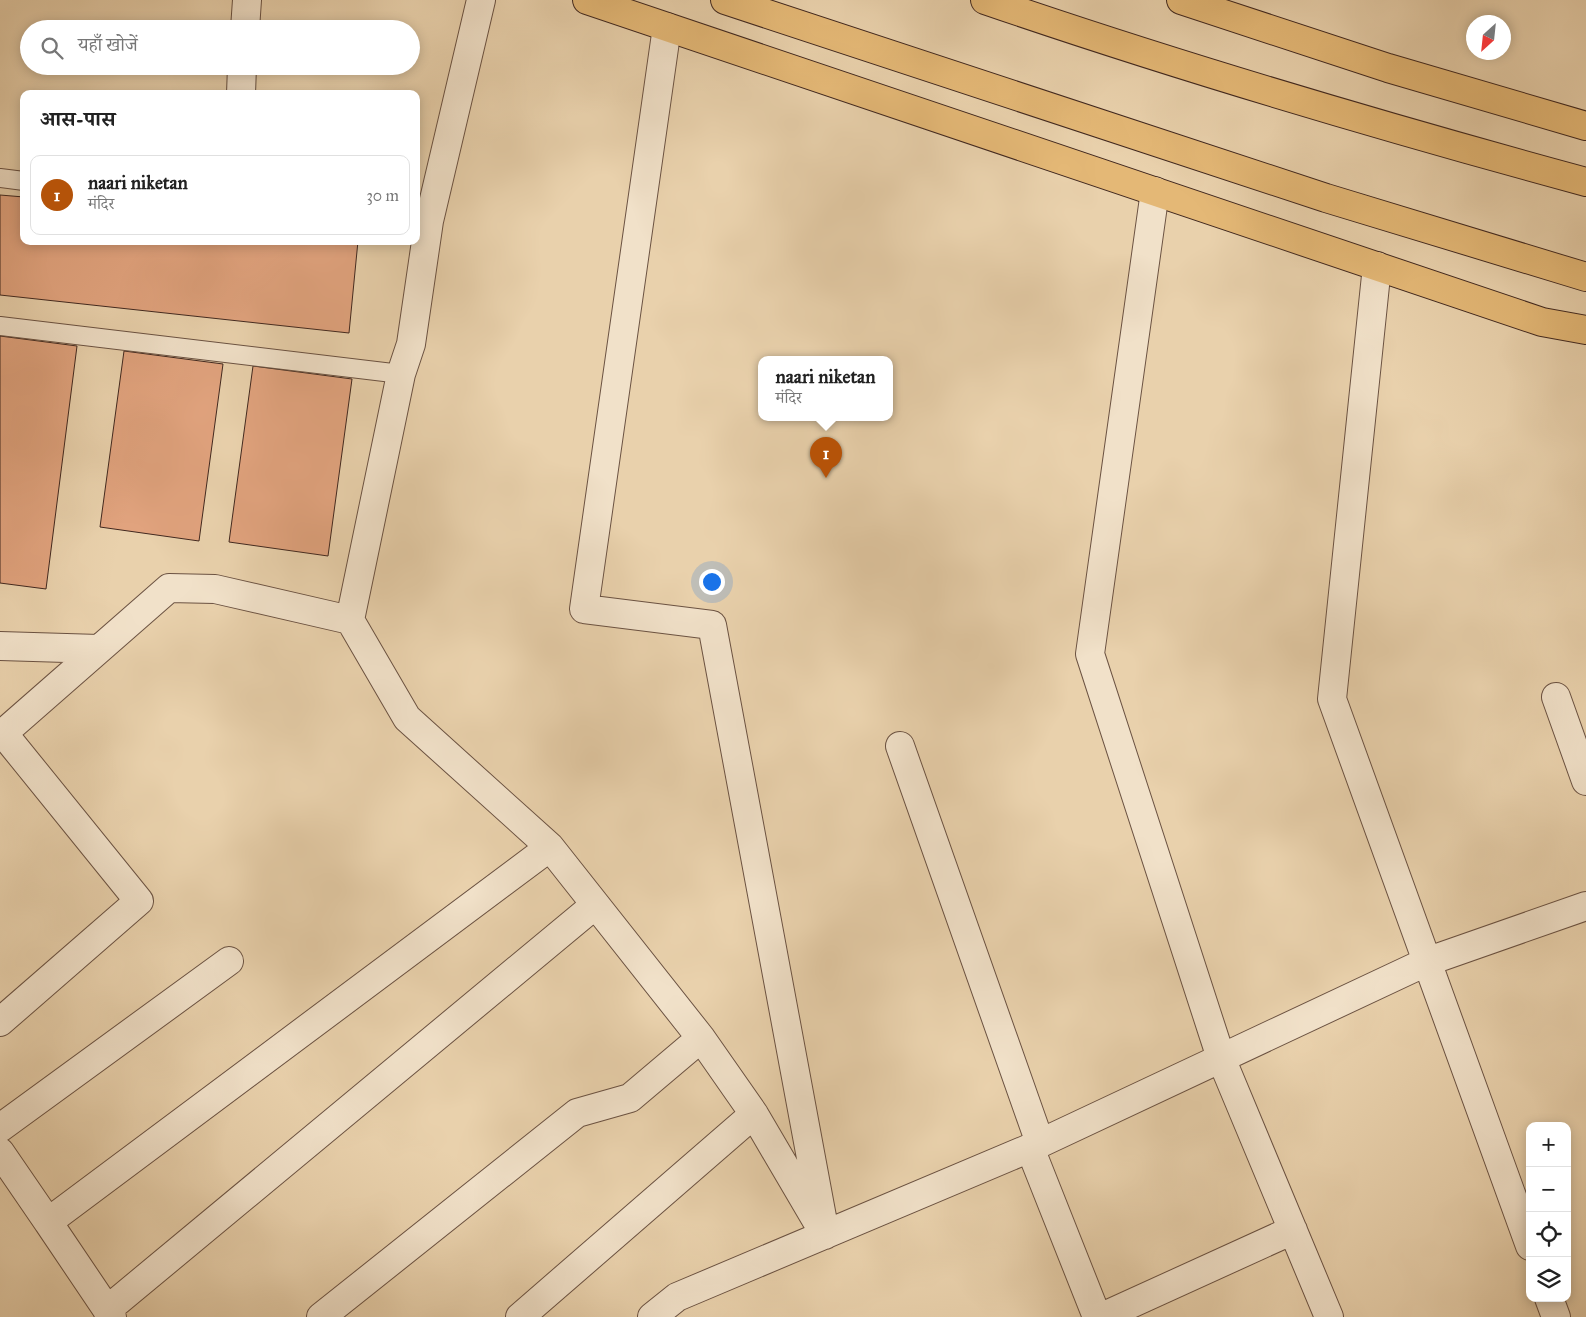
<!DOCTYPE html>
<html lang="hi">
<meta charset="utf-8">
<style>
:root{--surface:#fff;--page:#f2f2f2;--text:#222;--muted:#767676;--line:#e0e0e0;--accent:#b45309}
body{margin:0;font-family:"IM FELL Great Primer","Noto Serif Devanagari",serif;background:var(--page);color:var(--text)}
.controls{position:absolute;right:15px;bottom:15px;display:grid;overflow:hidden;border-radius:10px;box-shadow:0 2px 12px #0003}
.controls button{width:45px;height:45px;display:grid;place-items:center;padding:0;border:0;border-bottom:1px solid var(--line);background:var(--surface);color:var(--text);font:25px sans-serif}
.compass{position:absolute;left:1466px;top:15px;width:45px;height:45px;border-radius:50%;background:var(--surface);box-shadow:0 2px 12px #0003;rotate:207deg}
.you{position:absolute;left:711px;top:581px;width:18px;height:18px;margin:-12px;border:4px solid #fff;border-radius:50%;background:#1a73e8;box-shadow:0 0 0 8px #1a73e833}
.badge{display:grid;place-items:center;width:32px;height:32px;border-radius:50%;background:var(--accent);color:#fff;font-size:16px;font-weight:700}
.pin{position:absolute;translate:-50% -41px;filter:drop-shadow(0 1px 2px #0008)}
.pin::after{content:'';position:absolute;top:26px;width:18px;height:15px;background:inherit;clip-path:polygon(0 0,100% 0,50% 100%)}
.popup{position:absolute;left:758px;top:356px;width:135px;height:65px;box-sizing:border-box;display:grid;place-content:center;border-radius:10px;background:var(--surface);filter:drop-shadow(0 1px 4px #0005);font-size:16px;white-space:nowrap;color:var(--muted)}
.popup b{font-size:19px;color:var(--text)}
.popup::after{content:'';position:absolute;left:50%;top:100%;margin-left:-10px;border:10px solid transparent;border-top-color:var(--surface)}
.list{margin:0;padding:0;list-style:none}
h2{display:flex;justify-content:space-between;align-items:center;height:65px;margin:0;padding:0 20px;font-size:21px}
h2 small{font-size:16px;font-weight:400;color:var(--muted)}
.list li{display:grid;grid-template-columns:32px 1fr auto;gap:15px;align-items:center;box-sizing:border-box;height:80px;margin:0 10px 10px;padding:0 10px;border:1px solid var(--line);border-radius:10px}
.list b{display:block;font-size:19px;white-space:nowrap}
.list p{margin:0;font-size:16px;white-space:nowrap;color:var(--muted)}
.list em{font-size:16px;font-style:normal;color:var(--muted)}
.icon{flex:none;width:28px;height:28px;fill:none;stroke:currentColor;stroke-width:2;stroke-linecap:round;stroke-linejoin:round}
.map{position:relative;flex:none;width:1586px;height:1317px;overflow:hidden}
.search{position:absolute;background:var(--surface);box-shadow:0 2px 12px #0003;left:20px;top:20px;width:400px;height:55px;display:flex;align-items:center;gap:12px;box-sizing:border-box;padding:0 18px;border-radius:28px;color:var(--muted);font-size:19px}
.panel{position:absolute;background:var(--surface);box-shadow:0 2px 12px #0003;left:20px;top:90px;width:400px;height:155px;border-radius:10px}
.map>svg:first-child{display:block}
.building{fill:#e1a37e;stroke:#41281f}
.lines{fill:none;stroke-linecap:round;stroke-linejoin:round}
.service-casing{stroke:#6b5242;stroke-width:20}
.minor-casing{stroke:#6b5242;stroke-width:30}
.primary-casing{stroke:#41281f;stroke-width:30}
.trunk-casing{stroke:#41281f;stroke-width:30}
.service{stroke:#f1e1c9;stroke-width:18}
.minor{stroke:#f1e1c9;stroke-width:28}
.primary{stroke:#e4b876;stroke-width:28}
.trunk{stroke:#e4b876;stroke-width:28}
</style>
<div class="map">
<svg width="1586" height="1317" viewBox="0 0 1586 1317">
<rect width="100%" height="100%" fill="#e9d1ac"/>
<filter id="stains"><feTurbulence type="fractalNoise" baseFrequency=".004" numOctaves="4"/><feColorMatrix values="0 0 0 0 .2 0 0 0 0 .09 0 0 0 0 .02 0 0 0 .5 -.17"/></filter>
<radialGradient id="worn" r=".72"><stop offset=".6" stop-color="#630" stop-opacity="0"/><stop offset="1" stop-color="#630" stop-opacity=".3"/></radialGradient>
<!-- building -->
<path class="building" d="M0 195 24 197V241H358L349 333 0 295Z
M0 336 77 346 46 589 0 583Z
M124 351 223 364 199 541 100 527Z
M253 366 352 379 328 556 229 542Z"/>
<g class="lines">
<defs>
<path id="service" d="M0 178 24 181
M0 326 401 374"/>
<path id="minor" d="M481 0 429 221 411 344 401 374 350 620 407 718 550 847 701 1038 754 1114 825 1235
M667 27 584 609 712 625 822 1217
M245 29 247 0
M241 94 242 66
M1155 191 1090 654 1221 1058 1329 1317
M1377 266 1332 699 1530 1246
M0 646 99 649
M1556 697 1586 781
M0 736 169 588 215 589 350 620
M900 746 1040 1143
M0 1022 139 901 3 733
M0 1128 229 961
M0 1152 48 1222 550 847
M48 1222 112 1317
M1549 1298 1556 1317
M107 1310 595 905
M321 1317 577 1113 630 1098 701 1038
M520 1317 754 1114
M652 1317 677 1297 1030 1148
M1097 1317 1030 1148 1426 962 1586 906
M1102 1317 1293 1230"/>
<path id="primary" d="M587 0 1542 322 1586 330
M1181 0 1388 68 1586 126"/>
<path id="trunk" d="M725 0 1326 198 1586 277
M985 0C1183 68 1384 127 1586 182"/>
</defs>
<!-- service casing -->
<use href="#service" class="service-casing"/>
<!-- minor casing -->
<use href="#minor" class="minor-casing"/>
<!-- primary casing -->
<use href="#primary" class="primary-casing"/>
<!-- trunk casing -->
<use href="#trunk" class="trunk-casing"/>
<!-- service -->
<use href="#service" class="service"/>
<!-- minor -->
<use href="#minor" class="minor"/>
<!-- primary -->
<use href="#primary" class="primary"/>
<!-- trunk -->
<use href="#trunk" class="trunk"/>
</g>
<rect width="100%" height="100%" filter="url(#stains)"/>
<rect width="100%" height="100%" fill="url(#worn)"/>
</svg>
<div class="controls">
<button>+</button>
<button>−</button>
<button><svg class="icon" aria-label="locate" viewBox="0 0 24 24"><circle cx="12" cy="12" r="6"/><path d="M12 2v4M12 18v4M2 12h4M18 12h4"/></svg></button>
<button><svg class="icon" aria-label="layers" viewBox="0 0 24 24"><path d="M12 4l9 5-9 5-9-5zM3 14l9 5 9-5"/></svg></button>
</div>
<svg class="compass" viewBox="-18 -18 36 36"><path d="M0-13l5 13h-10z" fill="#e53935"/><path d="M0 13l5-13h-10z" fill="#767676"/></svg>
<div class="you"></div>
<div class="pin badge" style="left:826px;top:478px">1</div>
<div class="popup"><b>naari niketan</b>मंदिर</div>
<div class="search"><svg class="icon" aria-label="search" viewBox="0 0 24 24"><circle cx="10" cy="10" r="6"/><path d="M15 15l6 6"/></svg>यहाँ खोजें</div>
<section class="panel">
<h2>आस-पास<small></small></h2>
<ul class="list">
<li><span class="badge">1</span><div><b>naari niketan</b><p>मंदिर</p></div><em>30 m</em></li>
</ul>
</section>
</div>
